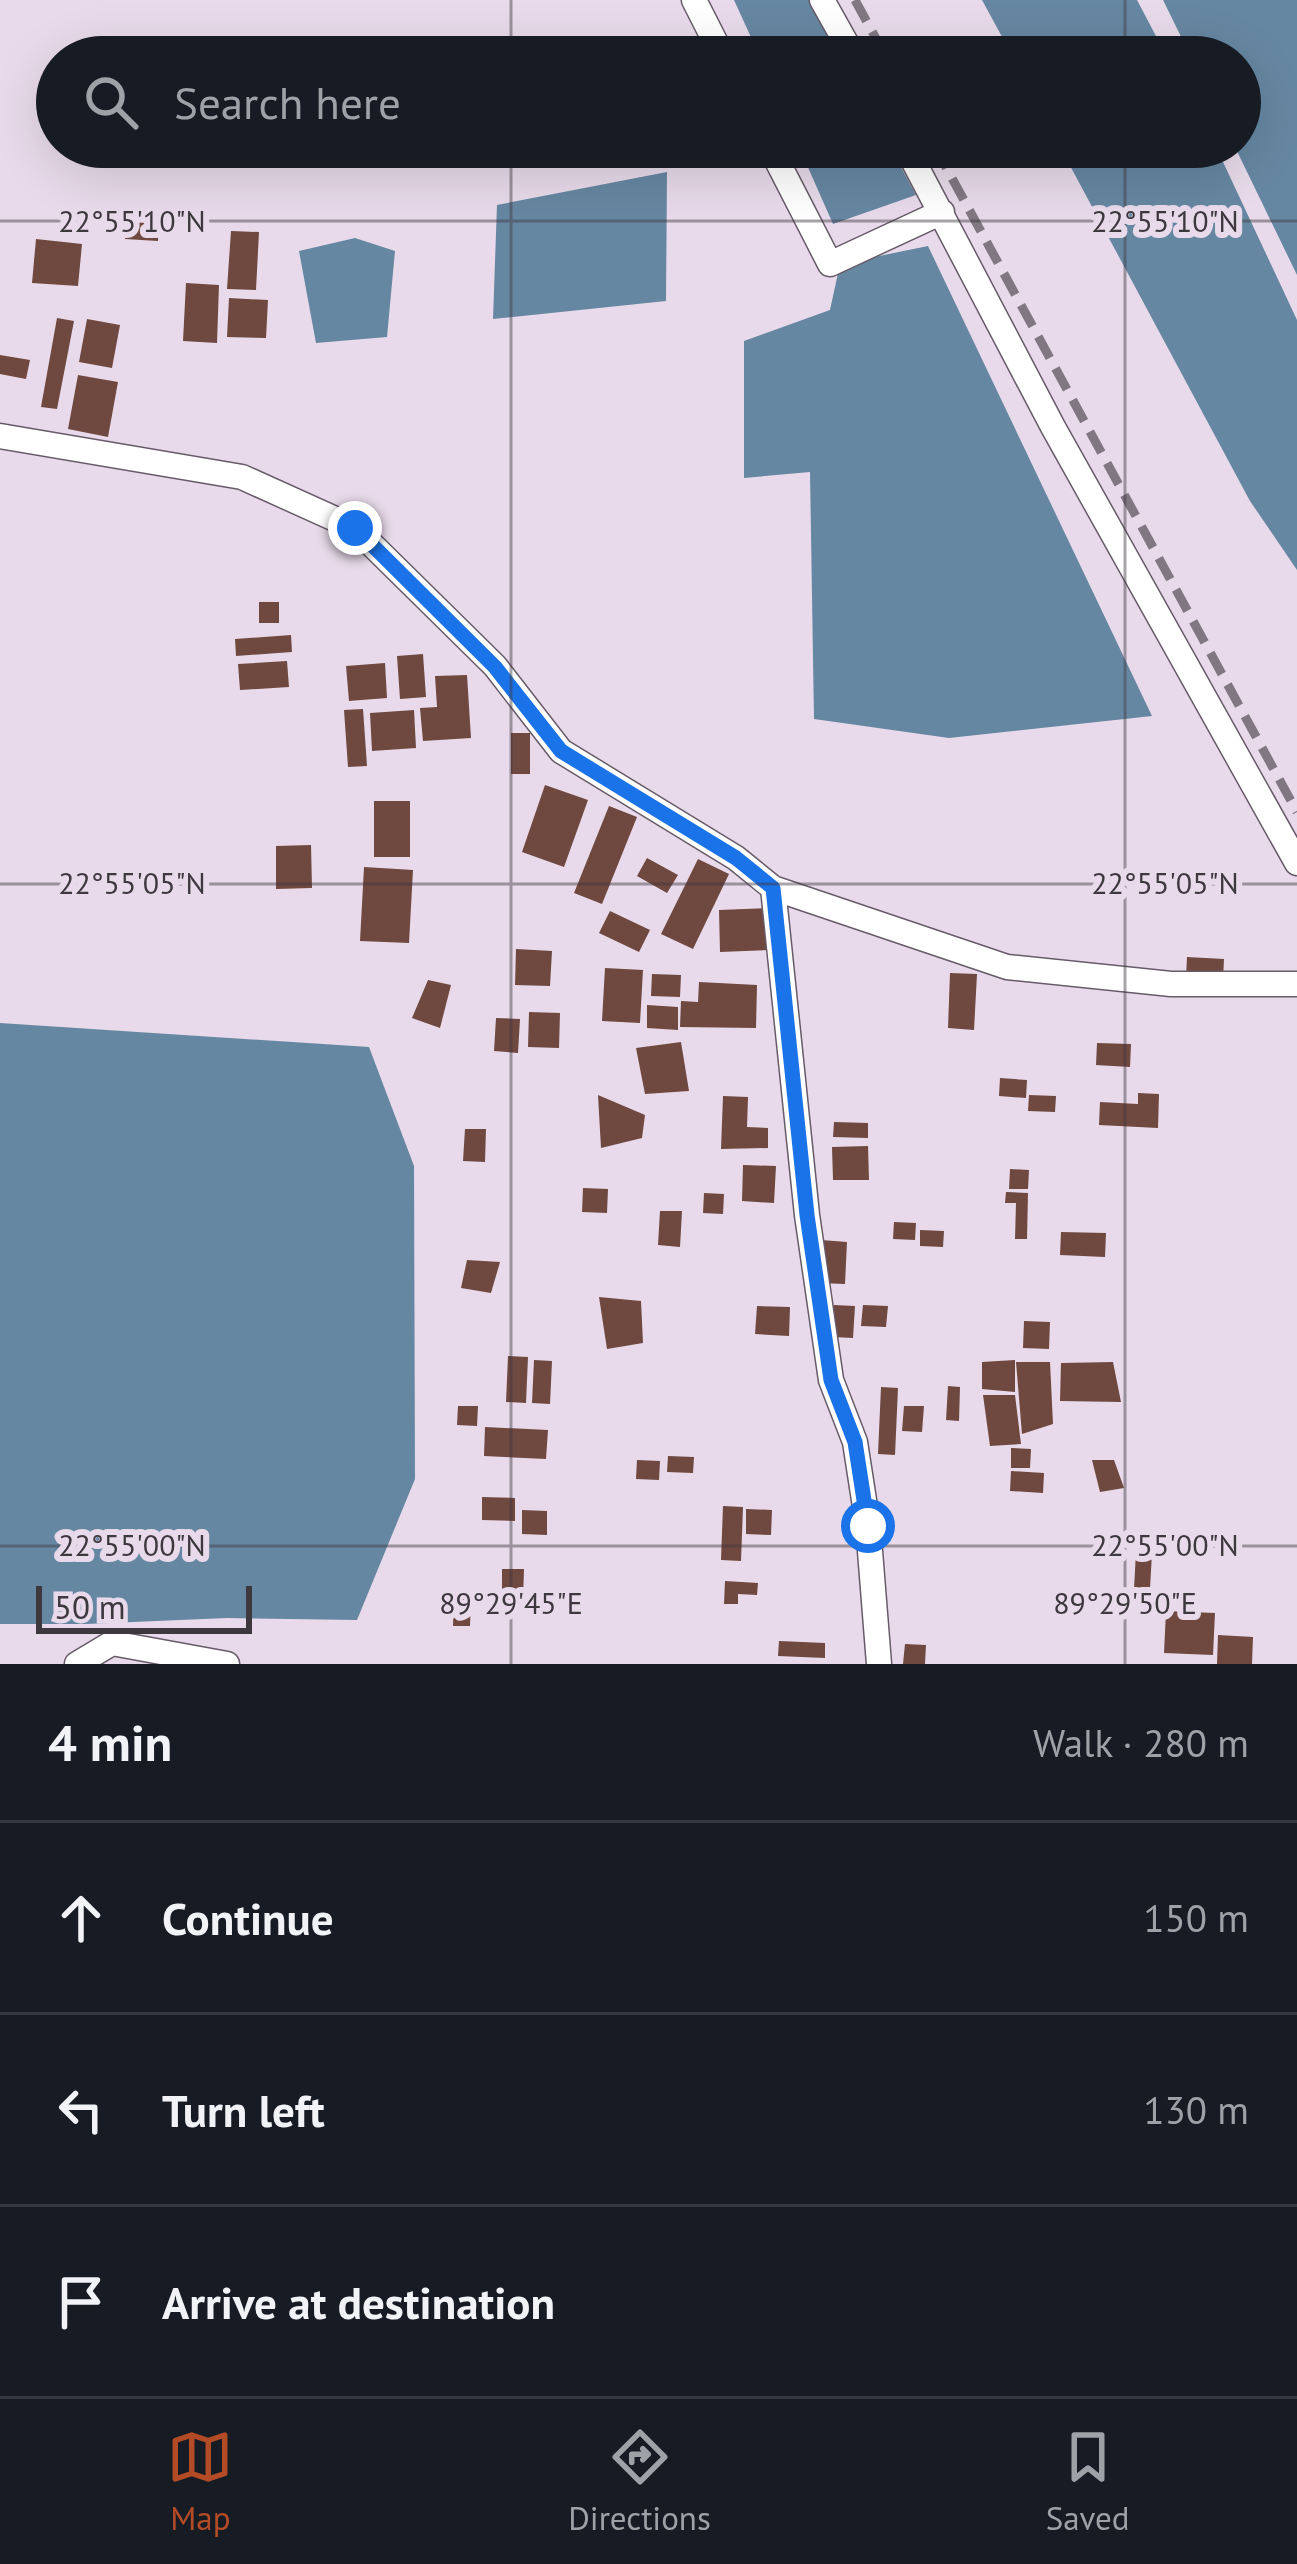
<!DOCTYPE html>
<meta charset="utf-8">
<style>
:root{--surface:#171b24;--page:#20242c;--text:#f1f3f6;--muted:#9ea1a6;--line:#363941;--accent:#b24b26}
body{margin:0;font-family:"PT Sans",sans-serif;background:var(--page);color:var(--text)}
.scale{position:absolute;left:36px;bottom:30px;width:216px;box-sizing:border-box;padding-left:12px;border:6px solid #3d373e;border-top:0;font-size:33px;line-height:42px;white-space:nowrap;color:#3d373e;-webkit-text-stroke:9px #e8daea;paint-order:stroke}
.stop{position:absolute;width:36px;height:36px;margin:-27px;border:9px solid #1a73e8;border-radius:50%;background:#fff}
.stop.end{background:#1a73e8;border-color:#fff;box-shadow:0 3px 12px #0008}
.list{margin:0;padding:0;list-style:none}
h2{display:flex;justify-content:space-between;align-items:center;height:156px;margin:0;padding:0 48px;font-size:51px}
h2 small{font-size:39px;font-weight:400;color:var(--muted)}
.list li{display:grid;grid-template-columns:78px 1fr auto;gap:36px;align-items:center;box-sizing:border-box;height:192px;padding:0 48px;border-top:3px solid var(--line)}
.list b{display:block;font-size:45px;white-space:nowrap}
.list em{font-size:39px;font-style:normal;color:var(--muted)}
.icon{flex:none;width:66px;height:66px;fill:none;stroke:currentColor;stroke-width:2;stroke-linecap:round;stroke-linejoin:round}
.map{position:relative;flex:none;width:1297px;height:1664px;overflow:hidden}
.search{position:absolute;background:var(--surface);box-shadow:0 12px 48px #0002;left:36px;right:36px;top:36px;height:132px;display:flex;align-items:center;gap:30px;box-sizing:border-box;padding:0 42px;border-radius:66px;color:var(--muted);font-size:45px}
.sheet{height:732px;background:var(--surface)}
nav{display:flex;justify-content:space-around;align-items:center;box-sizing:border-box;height:168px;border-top:3px solid var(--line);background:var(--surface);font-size:33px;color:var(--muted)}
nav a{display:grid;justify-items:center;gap:6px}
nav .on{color:var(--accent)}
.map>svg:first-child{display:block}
.water{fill:#6687a2}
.building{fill:#6f483f}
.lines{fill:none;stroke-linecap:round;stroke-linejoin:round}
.street-casing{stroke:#675b69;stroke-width:27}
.street{stroke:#fff;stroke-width:24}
.rail{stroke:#807782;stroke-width:9;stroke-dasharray:24 12;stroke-linecap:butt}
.route{stroke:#1a73e8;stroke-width:15}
.ticks{fill:none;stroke:#3d373e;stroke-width:3;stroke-opacity:0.45}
.ticks-label{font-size:30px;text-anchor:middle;fill:#3d373e;stroke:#e8daea;stroke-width:12;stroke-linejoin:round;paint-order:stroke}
</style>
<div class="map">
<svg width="1297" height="1664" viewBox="0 0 1297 1664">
<rect width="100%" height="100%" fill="#e8daea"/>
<!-- water -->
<path class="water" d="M734 0H812L842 57H760Z
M982 0H1137L1167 57H1013Z
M1163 0H1297V275L1235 147H1240V57H1191Z
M799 147H890L916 195 833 224Z
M1060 147H1216L1297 320V570L1250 501Z
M667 172 666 301 493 319 497 205Z
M355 238 395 251 387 337 316 343 299 251Z
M928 246 1152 716 949 738 814 719 810 472 744 478V341L830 310 840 264Z
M0 1023 369 1047 414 1166 415 1479 357 1620 227 1618 86 1624H0Z"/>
<!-- building -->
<path class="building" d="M126 215 159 216 158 241 125 239Z
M231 231 259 232 256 290 227 289Z
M36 239 82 244 78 286 32 283Z
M186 283 219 285 217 343 183 341Z
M229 298 268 300 266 338 227 337Z
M57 318 74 321 57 409 41 407Z
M87 319 120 325 112 368 79 362Z
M0 355 30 360 26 379 0 374Z
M78 375 118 382 108 437 68 429Z
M259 602H279V623H259Z
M291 635 292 652 236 656 235 639Z
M423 654 426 697 400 699 397 656Z
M287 661 289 687 240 690 238 664Z
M385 663 387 698 349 701 346 666Z
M467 675 471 738 423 741 420 708 437 707 435 676Z
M363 709 367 766 348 767 344 710Z
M414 710 416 748 372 751 370 713Z
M511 733H530V774H511Z
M545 785 588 800 564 867 522 852Z
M374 801H410V857H374Z
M609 806 637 817 602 904 574 893Z
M311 845 312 888 276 889V846Z
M647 858 678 875 667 893 637 876Z
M698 859 729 874 693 949 661 934Z
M364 867 413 870 409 943 360 941Z
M767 908 769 950 720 952 719 910Z
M610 911 650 930 639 952 599 933Z
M516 949 552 951 550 986 515 985Z
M1187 957 1224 959 1223 979 1186 977Z
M605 968 643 970 640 1023 602 1021Z
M950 973 977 974 974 1030 948 1028Z
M652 974 681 975 680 997 651 996Z
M428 980 451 985 440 1028 412 1018Z
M699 982 757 985 756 1028 680 1027 681 1001 698 1002Z
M647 1005 678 1007V1030L647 1028Z
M529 1012 560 1013 559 1048 528 1047Z
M496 1018 520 1019 518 1053 494 1051Z
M681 1042 689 1091 645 1094 636 1048Z
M1097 1043 1131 1044 1130 1067 1096 1065Z
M1000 1078 1027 1080 1026 1098 999 1096Z
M1138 1093 1159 1094 1158 1128 1099 1125 1100 1102 1138 1104Z
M598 1095 645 1115 642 1138 601 1148Z
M1029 1095 1056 1096 1055 1112 1028 1111Z
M723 1096 748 1097 747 1127 768 1128V1148L721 1149Z
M834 1122 868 1123V1138L833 1137Z
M465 1129H486L485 1162 463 1161Z
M868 1146 869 1180H833L832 1147Z
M743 1165 776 1166 774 1203 742 1201Z
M1010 1169 1029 1170 1028 1189H1009Z
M583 1188 608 1189 607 1213 582 1212Z
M1006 1192 1028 1193 1027 1239H1015L1016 1203H1005Z
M704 1193 724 1194 723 1214 703 1213Z
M660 1211H682L680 1247 658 1245Z
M894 1222 916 1223 915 1240 893 1239Z
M920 1230 944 1231 943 1247 920 1246Z
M1061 1232 1106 1233 1105 1257 1060 1255Z
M821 1240 847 1242 845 1284 819 1283Z
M467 1260 500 1262 491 1293 461 1288Z
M599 1297 641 1301 643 1343 607 1349Z
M834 1305 855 1306 853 1338 833 1337Z
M863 1305 888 1306 886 1327 861 1326Z
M757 1306 790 1307 789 1336 755 1334Z
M1024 1321 1050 1322 1049 1349 1023 1348Z
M508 1356 528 1357 526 1403 506 1402Z
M534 1360 552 1361 550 1404 532 1403Z
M1015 1360V1392L982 1389V1362Z
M1016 1362H1050L1053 1424 1022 1434Z
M1113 1362 1121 1402 1060 1401 1061 1363Z
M948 1386 960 1387 959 1421 946 1420Z
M881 1387 898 1388 895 1455 878 1454Z
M983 1395H1015L1021 1444 990 1446Z
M458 1406H478L477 1426 457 1425Z
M904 1406H924L922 1432 902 1431Z
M485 1427 548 1430 546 1459 484 1456Z
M1011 1448 1031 1449 1030 1468H1011Z
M668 1456 694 1457 693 1473 667 1472Z
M637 1460 660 1461 659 1480 636 1479Z
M1092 1460H1114L1124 1488 1100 1492Z
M1011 1471 1044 1473 1043 1493 1010 1491Z
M482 1497 515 1498V1521L482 1520Z
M723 1506 743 1507 741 1561 721 1560Z
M746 1509 772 1510 771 1535 746 1534Z
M522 1510 547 1511V1535L522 1534Z
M1136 1552 1152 1553 1150 1589H1134Z
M502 1569H524L523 1600H502Z
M725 1581 758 1583 757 1595 738 1594V1604H724Z
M454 1595H471L470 1626H453Z
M1166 1611 1215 1613 1213 1655 1164 1653Z
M1218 1635 1253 1637 1252 1664H1217Z
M779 1641 825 1643V1658L778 1656Z
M905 1644 926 1645 925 1664H903Z"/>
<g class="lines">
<defs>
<path id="street" d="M694 0 723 57
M822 0 854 57
M770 147 830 264 942 212
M906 147 1053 427 1297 863
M0 436 242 477 355 528 495 666 561 751 736 858 773 888 1007 967 1171 984H1297
M773 888 807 1215 831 1380 855 1442 868 1526 879 1664
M77 1664 112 1643 227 1664"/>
</defs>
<!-- street casing -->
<use href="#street" class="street-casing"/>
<!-- street -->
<use href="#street" class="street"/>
<!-- rail -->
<path class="rail" d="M855 0 886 57
M935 147 1297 812"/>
</g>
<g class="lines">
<!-- route -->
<path class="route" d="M355 528 495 667 561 751 736 858 773 888 807 1215 831 1380 855 1442 868 1526"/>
</g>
<!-- ticks -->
<path class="ticks" d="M511 0V57M1125 0V57M511 147V1664M1125 147V1664M0 221H1297M0 884H1297M0 1546H1297"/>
<g class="ticks-label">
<text x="132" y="232">22°55'10"N</text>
<text x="1165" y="232">22°55'10"N</text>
<text x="132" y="894">22°55'05"N</text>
<text x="1165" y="894">22°55'05"N</text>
<text x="132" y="1556">22°55'00"N</text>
<text x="1165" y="1556">22°55'00"N</text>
<text x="511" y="1614">89°29'45"E</text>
<text x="1125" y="1614">89°29'50"E</text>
</g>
</svg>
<div class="scale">50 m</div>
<div class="stop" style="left:868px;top:1526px"></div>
<div class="stop end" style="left:355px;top:528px"></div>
<div class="search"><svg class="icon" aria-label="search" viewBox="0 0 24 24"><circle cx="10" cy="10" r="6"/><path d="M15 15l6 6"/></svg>Search here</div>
</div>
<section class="sheet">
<h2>4 min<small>Walk · 280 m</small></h2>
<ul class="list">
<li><svg class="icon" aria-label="ahead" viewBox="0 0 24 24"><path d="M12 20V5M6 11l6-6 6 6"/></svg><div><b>Continue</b></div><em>150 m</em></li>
<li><svg class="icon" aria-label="left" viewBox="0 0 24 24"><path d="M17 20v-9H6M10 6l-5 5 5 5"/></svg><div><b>Turn left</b></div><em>130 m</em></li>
<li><svg class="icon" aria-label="arrive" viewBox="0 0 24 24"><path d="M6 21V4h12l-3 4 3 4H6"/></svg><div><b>Arrive at destination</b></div></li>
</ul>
</section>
<nav>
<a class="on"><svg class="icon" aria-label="map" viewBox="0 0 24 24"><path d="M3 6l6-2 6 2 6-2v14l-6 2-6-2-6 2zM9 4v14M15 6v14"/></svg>Map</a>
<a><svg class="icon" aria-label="directions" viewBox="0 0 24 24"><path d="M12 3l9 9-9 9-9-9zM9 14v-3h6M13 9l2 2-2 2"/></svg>Directions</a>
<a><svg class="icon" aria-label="saved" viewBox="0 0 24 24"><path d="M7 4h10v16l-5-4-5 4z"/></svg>Saved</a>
</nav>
